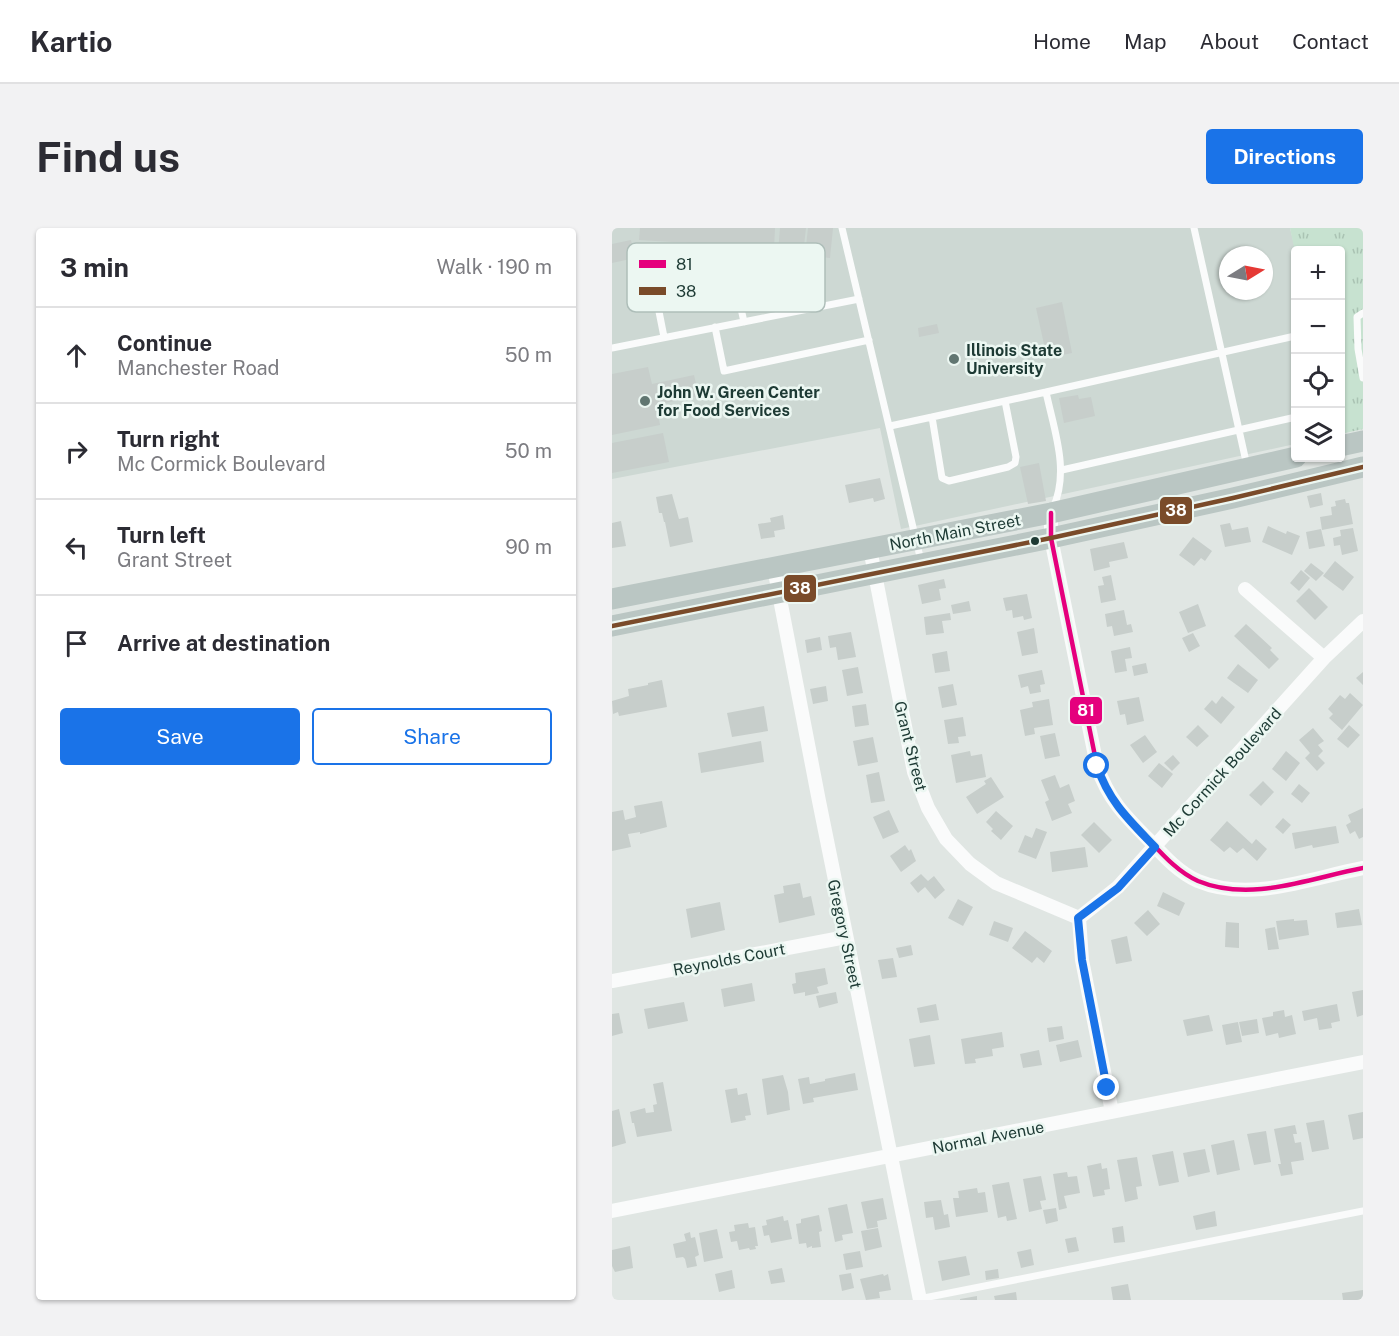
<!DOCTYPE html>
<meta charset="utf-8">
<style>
:root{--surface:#fff;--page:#f2f2f3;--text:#2b2b33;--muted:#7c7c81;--line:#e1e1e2;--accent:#1a73e8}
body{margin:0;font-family:"Public Sans",sans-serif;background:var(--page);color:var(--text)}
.controls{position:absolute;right:18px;top:18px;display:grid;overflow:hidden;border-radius:6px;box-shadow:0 2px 4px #0004}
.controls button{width:54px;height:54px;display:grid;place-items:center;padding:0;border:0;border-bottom:2px solid var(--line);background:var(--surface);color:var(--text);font:30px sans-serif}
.compass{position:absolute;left:607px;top:18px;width:54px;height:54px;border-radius:50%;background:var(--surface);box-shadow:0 2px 4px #0004;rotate:80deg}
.stop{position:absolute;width:18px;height:18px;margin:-14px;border:4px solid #1a73e8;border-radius:50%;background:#fff}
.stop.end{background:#1a73e8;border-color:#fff;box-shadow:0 2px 6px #0008}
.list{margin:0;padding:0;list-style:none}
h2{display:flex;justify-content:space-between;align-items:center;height:78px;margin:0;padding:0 24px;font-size:26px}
h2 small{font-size:20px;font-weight:400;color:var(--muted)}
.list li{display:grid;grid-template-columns:39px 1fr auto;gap:18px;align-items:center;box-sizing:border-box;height:96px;padding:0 24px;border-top:2px solid var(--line)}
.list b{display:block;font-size:22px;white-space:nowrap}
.list p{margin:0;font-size:20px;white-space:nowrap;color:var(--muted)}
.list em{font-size:20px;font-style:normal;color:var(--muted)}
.actions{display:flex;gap:12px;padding:18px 24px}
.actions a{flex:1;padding:14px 0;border:2px solid var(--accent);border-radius:6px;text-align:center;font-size:21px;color:var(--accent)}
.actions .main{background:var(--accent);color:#fff}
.icon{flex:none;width:33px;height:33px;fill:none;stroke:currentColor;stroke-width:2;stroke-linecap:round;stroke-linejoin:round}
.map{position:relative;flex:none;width:751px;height:1072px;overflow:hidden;border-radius:6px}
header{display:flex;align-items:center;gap:36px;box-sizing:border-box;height:84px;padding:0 30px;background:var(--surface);border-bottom:2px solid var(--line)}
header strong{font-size:28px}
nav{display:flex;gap:33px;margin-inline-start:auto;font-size:21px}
.intro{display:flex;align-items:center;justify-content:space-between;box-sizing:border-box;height:144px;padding:0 36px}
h1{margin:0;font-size:42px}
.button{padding:15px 27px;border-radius:6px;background:var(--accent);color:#fff;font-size:21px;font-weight:700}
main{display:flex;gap:36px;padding:0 36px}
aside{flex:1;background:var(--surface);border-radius:6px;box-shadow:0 2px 4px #0004}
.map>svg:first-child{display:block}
.built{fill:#cdd8d3;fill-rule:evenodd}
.park{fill:url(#park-tufts)}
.building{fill:#c7cecb}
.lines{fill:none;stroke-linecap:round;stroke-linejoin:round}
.lane{stroke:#fafbfb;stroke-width:7}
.street{stroke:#fafbfb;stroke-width:14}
.primary{stroke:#bac6c3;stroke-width:21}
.bus-1-casing{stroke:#ecf7f2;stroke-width:9}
.bus-2-casing{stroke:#ecf7f2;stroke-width:9}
.bus-1{stroke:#e5007d;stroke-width:4.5}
.bus-2{stroke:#7a4b2a;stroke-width:4.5}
.route{stroke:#1a73e8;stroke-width:8}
.poi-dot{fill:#617671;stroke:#ecf7f2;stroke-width:2}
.bus-dot{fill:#1d3a34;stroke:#ecf7f2;stroke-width:2}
.labels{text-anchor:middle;stroke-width:5;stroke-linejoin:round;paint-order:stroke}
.poi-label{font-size:16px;font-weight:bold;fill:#1d3a34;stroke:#ecf7f2;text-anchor:start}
.street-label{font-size:16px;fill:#1d3a34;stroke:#ecf7f2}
.key{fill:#ecf7f2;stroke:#aebeb9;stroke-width:1.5}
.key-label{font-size:16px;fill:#1d3a34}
.line-badge{stroke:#ecf7f2;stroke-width:2}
.badge-label{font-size:16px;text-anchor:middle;font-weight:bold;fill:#fff}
</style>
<header>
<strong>Kartio</strong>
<nav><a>Home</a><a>Map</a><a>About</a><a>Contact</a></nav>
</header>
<div class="intro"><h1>Find us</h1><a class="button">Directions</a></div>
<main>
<aside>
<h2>3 min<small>Walk · 190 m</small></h2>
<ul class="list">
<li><svg class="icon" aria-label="ahead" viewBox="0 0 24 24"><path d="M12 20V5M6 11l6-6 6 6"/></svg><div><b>Continue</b><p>Manchester Road</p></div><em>50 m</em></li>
<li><svg class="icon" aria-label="right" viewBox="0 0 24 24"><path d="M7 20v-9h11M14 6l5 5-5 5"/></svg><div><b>Turn right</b><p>Mc Cormick Boulevard</p></div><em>50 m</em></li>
<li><svg class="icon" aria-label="left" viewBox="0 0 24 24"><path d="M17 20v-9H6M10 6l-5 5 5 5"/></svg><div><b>Turn left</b><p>Grant Street</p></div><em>90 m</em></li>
<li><svg class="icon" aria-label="arrive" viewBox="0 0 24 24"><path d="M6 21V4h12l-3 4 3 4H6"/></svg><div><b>Arrive at destination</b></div></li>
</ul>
<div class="actions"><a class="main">Save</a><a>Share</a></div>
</aside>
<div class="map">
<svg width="751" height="1072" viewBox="0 0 751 1072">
<defs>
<pattern id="park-tufts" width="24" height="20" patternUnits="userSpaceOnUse" patternTransform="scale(1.5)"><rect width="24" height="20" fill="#c7e2d0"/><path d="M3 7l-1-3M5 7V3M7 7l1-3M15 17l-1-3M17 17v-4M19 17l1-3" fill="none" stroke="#aac3b3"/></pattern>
</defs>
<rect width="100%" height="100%" fill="#e0e6e3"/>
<!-- built -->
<path class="built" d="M0 0H678L684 24 683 216 289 301 268 200 0 251ZM616 27H652V63H616Z"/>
<!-- park -->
<path class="park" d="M678 0H751V201L729 206 728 22 683 24Z"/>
<!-- building -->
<path class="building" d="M28 0H163L162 20 27 12Z
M168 0H194L191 27 166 24Z
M196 0H221L218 30 193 27Z
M19 12 23 30 0 35V16Z
M450 74 460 125 435 130 424 80Z
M325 96 327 105 307 109 306 100Z
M36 139 40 156 82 147 87 168 44 177 48 197 0 207V146Z
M466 167 467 171 479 169 483 188 452 195 447 170Z
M51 205 57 234 0 245V215Z
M427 235 434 273 416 276 408 239Z
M268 250 273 271 262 274 261 270 237 275 233 257Z
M709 265 711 277 698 280 695 268Z
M60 266 67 291 76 289 81 314 58 319 53 294H52L50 285H47L44 269Z
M733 271 734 275H737L741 296 710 302 708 289 720 287 719 279 724 278 723 273Z
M171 287 173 301 162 303 163 309 149 311 146 296 159 294 158 290Z
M9 293 14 318 0 320V295Z
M618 295 620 302 636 299 639 314 613 319 608 297Z
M656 298 674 306 675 303 688 308 680 327 650 314Z
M741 300 746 323 730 327 728 317 722 318 721 310 729 308 728 302Z
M709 301 713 318 697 321 694 304Z
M581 309 600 323 593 333 589 330 582 338 567 327Z
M512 314 516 330 497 334 498 339 482 343 478 321Z
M723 333 742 349 731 363 711 348Z
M699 335 712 345 704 353 692 343Z
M689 342 698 350 687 363 678 355Z
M499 347 504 372 489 375 486 358 492 357 490 349Z
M332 351 334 360 327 361 329 372 310 376 306 357Z
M697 360 716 379 703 392 684 373Z
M415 366 420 390 412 392 411 388 401 390 400 382 394 383 391 370Z
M357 373 359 383 341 386 339 377Z
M586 376 594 398 576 405 567 384Z
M512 382 515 397 519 396 521 404 502 408 500 398 495 399 493 386Z
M338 385 339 392 330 393 332 405 314 407 312 389Z
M634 396 660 420 658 422 667 431 657 441 622 408Z
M422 400 426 425 410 428 405 404Z
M239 404 244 429 226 432 224 419 218 420 216 408Z
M581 405 588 418 577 424 570 410Z
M208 409 210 422 195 425 193 412Z
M518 419 520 430 513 431 515 443 503 445 499 423Z
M335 423 338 443 323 445 320 426Z
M534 435 536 445 522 448 520 438Z
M626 436 646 452 636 465 615 450Z
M246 439 251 465 235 468 230 442Z
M430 442 433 456 428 457 429 464 418 466 416 458 409 460 406 447Z
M751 444V457L744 450Z
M50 452 55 479 7 488 6 484 1 486 0 473 17 468 16 461 36 457V455Z
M341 456 345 477 330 480 326 459Z
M214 458 216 473 201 476 198 461Z
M738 465 751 477 730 502 717 490 721 486 716 481 728 467 733 471Z
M610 468 623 479 609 496 592 481 600 472 604 476Z
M527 469 532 493 515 497 513 486 508 487 505 473Z
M437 471 441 497 422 500 423 506 413 508 408 482 421 479 420 474Z
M254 476 257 497 243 499 240 478Z
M152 478 156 503 120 509 115 485Z
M351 489 354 508 346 509 347 515 336 516 332 492Z
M586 497 597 508 585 519 574 509Z
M737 497 748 507 736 520 725 511Z
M701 500 712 513 706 517 711 523 706 528 713 535 705 543 693 530 698 525 687 512Z
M443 505 448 528 433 531 428 508Z
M533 507 545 524 531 535 518 517Z
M261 509 266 534 246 538 241 513Z
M149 513 152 534 89 545 86 525Z
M358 523 359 528 370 526 374 549 344 555 339 527Z
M674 523 688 535 674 553 660 541Z
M561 527 568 535 560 543 552 535Z
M547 535 561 546 550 560 536 548Z
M267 544 273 573 259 575 254 547Z
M443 547 448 560 457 556 463 573 456 576 460 585 440 593 433 574 437 572 429 552Z
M379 549 392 569 365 586 354 569 374 556 372 553Z
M651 553 662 564 649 578 637 567Z
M687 556 698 565 690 575 679 566Z
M50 573 55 599 28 606V604L16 606 19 619 0 623V584L11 582 13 592 24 589 22 578Z
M751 580V609L747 611 743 603 738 606 734 597 739 594 736 587Z
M277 582 287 604 271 611 261 589Z
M384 583 401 598 389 612 379 603 381 601 374 594Z
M671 590 679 597 671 606 663 599Z
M615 593 640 616 644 611 655 621 645 633 631 620 625 625 618 619 612 624 598 612Z
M482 594 500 612 487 625 469 607Z
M724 598 727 615 701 620 700 617 683 621 680 605Z
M424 600 435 604 424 631 406 624 413 607 420 610Z
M293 617 297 623 299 621 304 633 289 644 278 628Z
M473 619 476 639 440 644 438 624Z
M309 646 316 653 322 648 333 662 323 671 313 659 306 665 298 655Z
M188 655 191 670 199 668 203 687 167 695 162 667 172 665 171 658Z
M551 664 573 675 567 688 545 678Z
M346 671 361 679 351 698 336 690Z
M108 674 113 702 79 710 74 681Z
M747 681 750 697 725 700 723 685Z
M536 682 548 696 535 708 522 695Z
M682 691V693L695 692 697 707 667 712 664 693Z
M382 693 401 700 396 714 377 707Z
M614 694 627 695V720L613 719Z
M663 699 667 721 656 722 653 701Z
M413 703 440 723 432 735 425 729 420 735 400 720Z
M515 708 520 733 504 736 499 712Z
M299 717 301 727 287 730 284 720Z
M281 730 285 749 270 751 266 732Z
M213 740 216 756 205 759 207 765 193 768V764L182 766 180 756 184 755 183 745Z
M140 755 143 773 112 779 109 761Z
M751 762V787L745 789 740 764Z
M224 764 226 775 207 780 204 768Z
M72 774 76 793 36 801 32 781Z
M324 776 327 792 308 795 305 780Z
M725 776 728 793 719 795 720 800 707 802 705 790 692 793 690 783Z
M672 782 673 789 680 787 684 806 667 810 666 805 654 808 650 790 661 788V784Z
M7 785 11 805 0 808V786Z
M597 787 601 803 575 808 571 792Z
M645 791 647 805 630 808 627 794Z
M626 794 630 814 614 817 610 797Z
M450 798 452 811 437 814 435 800Z
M390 804 392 819 380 821 381 828 363 831 364 835 353 836 349 811Z
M318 807 323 836 302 839 297 811Z
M466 812 470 829 448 834 444 817Z
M427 822 430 837 411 840 408 826Z
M243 845 246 862 201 870 202 874 191 876 186 851 197 849 198 856 213 853V851Z
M171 847 176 864 178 882 155 887 150 851Z
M51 854 60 903 25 909 22 895H20L18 884 33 880 34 885 42 884 41 877 45 876 41 856Z
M125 860 126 867 135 865 139 887 133 888 134 892 119 895 113 862Z
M7 881 14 915 0 919V883Z
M751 884V910L741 912 736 887Z
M712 892 717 921 700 924 694 895Z
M683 897 685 906H681L683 915 689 914 692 932 679 934 681 946 669 948 666 936H669L662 901Z
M654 903 659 934 642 937 635 906Z
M622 912 628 942 605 947 599 917Z
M593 921 598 944 576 949 571 925Z
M561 923 567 954 547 958 540 927Z
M525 929 530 958 524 959 526 971 513 974 505 932Z
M489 935 490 941 495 940 498 961 492 962 493 967 481 969 475 938Z
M455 944 456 949 465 948 468 965 452 968 455 980 447 982 441 946Z
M429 948 434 972 428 973 430 981 417 984 411 951Z
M397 954 405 991 395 993 394 988 386 990 380 957Z
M365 960 366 965 373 964 376 984 344 989 341 970H347L346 963Z
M271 970 275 991 265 993 266 999 255 1001 249 974Z
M329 972 332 987 336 986 338 999 323 1002 321 989 314 990 312 974Z
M235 976 241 1005 230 1007 231 1012 223 1014 216 980Z
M444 980 446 993 434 996 431 982Z
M603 983 605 998 584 1002 581 988Z
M207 987 210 1003 207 1004 209 1019 200 1020V1018L195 1020 194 1015 187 1016 184 996 189 995V991Z
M171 988 172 993 176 992 180 1011 159 1015 157 1007 152 1008 150 998 155 997 154 992Z
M136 995 137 1000 143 999 146 1018H143L144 1021 138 1022 137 1020 127 1022 125 1013 119 1014 117 1004 123 1003 122 997Z
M511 998 513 1014 502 1015 500 1000Z
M266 1000 270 1019 253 1023 249 1003Z
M105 1001 111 1030 92 1034 87 1005Z
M78 1004 79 1010 83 1009 87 1027 83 1029 85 1038 75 1040 73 1031 71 1029 64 1030 61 1016 74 1013 72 1006Z
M464 1009 467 1023 456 1025 453 1011Z
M18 1018 21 1040 3 1044 0 1038V1022Z
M419 1021 422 1037 409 1040 405 1024Z
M248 1023 251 1039 234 1042 231 1026Z
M354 1028 358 1047 330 1053 326 1033Z
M170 1040 173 1054 159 1056 156 1043Z
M386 1041 387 1050 374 1052 373 1043Z
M120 1042 123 1060 107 1064 103 1046Z
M239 1045 242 1060 230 1063 227 1047Z
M271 1046 272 1048 276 1046 279 1062 267 1064 268 1070 254 1072 248 1051Z
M516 1056 519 1072H501L499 1059Z
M751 1062V1072H731L730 1065Z
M404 1064 405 1072H383L382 1068Z
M365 1068V1072H348V1071Z"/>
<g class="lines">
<!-- lane -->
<path class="lane" d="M230 0 309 333
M582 0 635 238
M751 85 745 89 746 121 751 150
M103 99 112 143 257 112
M52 109 39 43V38L42 36 79 30 115 34 120 40 132 94
M0 120 247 71
M393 173 404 229 403 235 396 239 337 253 330 250 320 189 434 164
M278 198 320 189
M450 242 684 189
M441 280C458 243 442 202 434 164L683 108 684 112
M307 1071 751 983"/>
<!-- street -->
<path class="street" d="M439 285V310L485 538C496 571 513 588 537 612 551 627 566 644 586 653 639 675 698 650 751 640
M258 321 302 544 316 580 334 611 358 636 384 655 467 690 470 732 500 884
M162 340 207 573 308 1072
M633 361 712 430
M467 690 506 659 712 430 751 393
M0 753 234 709
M0 983 751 834"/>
<!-- primary -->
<path class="primary" d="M728 218 751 213
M0 371 439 285 684 229
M0 398 439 310 621 270 751 239"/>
<defs>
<path id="bus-1" d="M439 285V310L485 538C496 571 513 588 537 612 551 627 566 644 586 653 639 675 698 650 751 640"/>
<path id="bus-2" d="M0 398 439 310 621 270 751 239"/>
</defs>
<!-- bus-1 casing -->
<use href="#bus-1" class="bus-1-casing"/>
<!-- bus-2 casing -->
<use href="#bus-2" class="bus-2-casing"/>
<!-- bus-1 -->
<use href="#bus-1" class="bus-1"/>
<!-- bus-2 -->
<use href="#bus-2" class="bus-2"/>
</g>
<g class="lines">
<!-- route -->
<path class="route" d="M485 538C497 574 518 593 543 619L506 660 466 690 470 732 495 860"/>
</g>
<!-- markers -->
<g class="poi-dot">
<circle cx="342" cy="131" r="6"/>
<circle cx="33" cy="173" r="6"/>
</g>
<circle class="bus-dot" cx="423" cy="313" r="5"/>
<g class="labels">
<!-- poi labels -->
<g class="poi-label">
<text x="354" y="128">Illinois State<tspan x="354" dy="18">University</tspan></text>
<text x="45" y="170">John W. Green Center<tspan x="45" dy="18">for Food Services</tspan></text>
</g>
<!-- street labels -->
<g class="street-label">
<text transform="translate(343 304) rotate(-11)" y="6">North Main Street</text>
<text transform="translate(299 518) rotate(76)" y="6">Grant Street</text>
<text transform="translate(610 544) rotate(-48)" y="6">Mc Cormick Boulevard</text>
<text transform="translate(233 706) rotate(78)" y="6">Gregory Street</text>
<text transform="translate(117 731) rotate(-11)" y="6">Reynolds Court</text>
<text transform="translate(376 909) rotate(-11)" y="6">Normal Avenue</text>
</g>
</g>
<!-- legend -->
<rect x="15" y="15" width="198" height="69" rx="9" class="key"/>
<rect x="27" y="32" width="27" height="8" fill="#e5007d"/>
<rect x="27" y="59" width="27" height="8" fill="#7a4b2a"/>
<g class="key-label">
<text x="64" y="42">81</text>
<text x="64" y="69">38</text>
</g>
<g class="line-badge">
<rect x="547" y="268" width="34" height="29" rx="6" fill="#7a4b2a"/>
<rect x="171" y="346" width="34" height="29" rx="6" fill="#7a4b2a"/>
<rect x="457" y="468" width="34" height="29" rx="6" fill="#e5007d"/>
</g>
<g class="badge-label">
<text x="564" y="288">38</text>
<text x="188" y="366">38</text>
<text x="474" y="488">81</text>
</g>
</svg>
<div class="controls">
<button>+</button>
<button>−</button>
<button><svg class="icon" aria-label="locate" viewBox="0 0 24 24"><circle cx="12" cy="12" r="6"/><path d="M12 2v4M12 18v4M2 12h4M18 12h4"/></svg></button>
<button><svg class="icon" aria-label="layers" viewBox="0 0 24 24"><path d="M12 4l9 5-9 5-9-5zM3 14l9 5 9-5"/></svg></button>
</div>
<svg class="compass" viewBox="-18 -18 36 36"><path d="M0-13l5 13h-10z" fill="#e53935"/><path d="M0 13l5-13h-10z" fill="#7c7c81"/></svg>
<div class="stop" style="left:485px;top:538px"></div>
<div class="stop end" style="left:495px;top:860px"></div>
</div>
</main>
